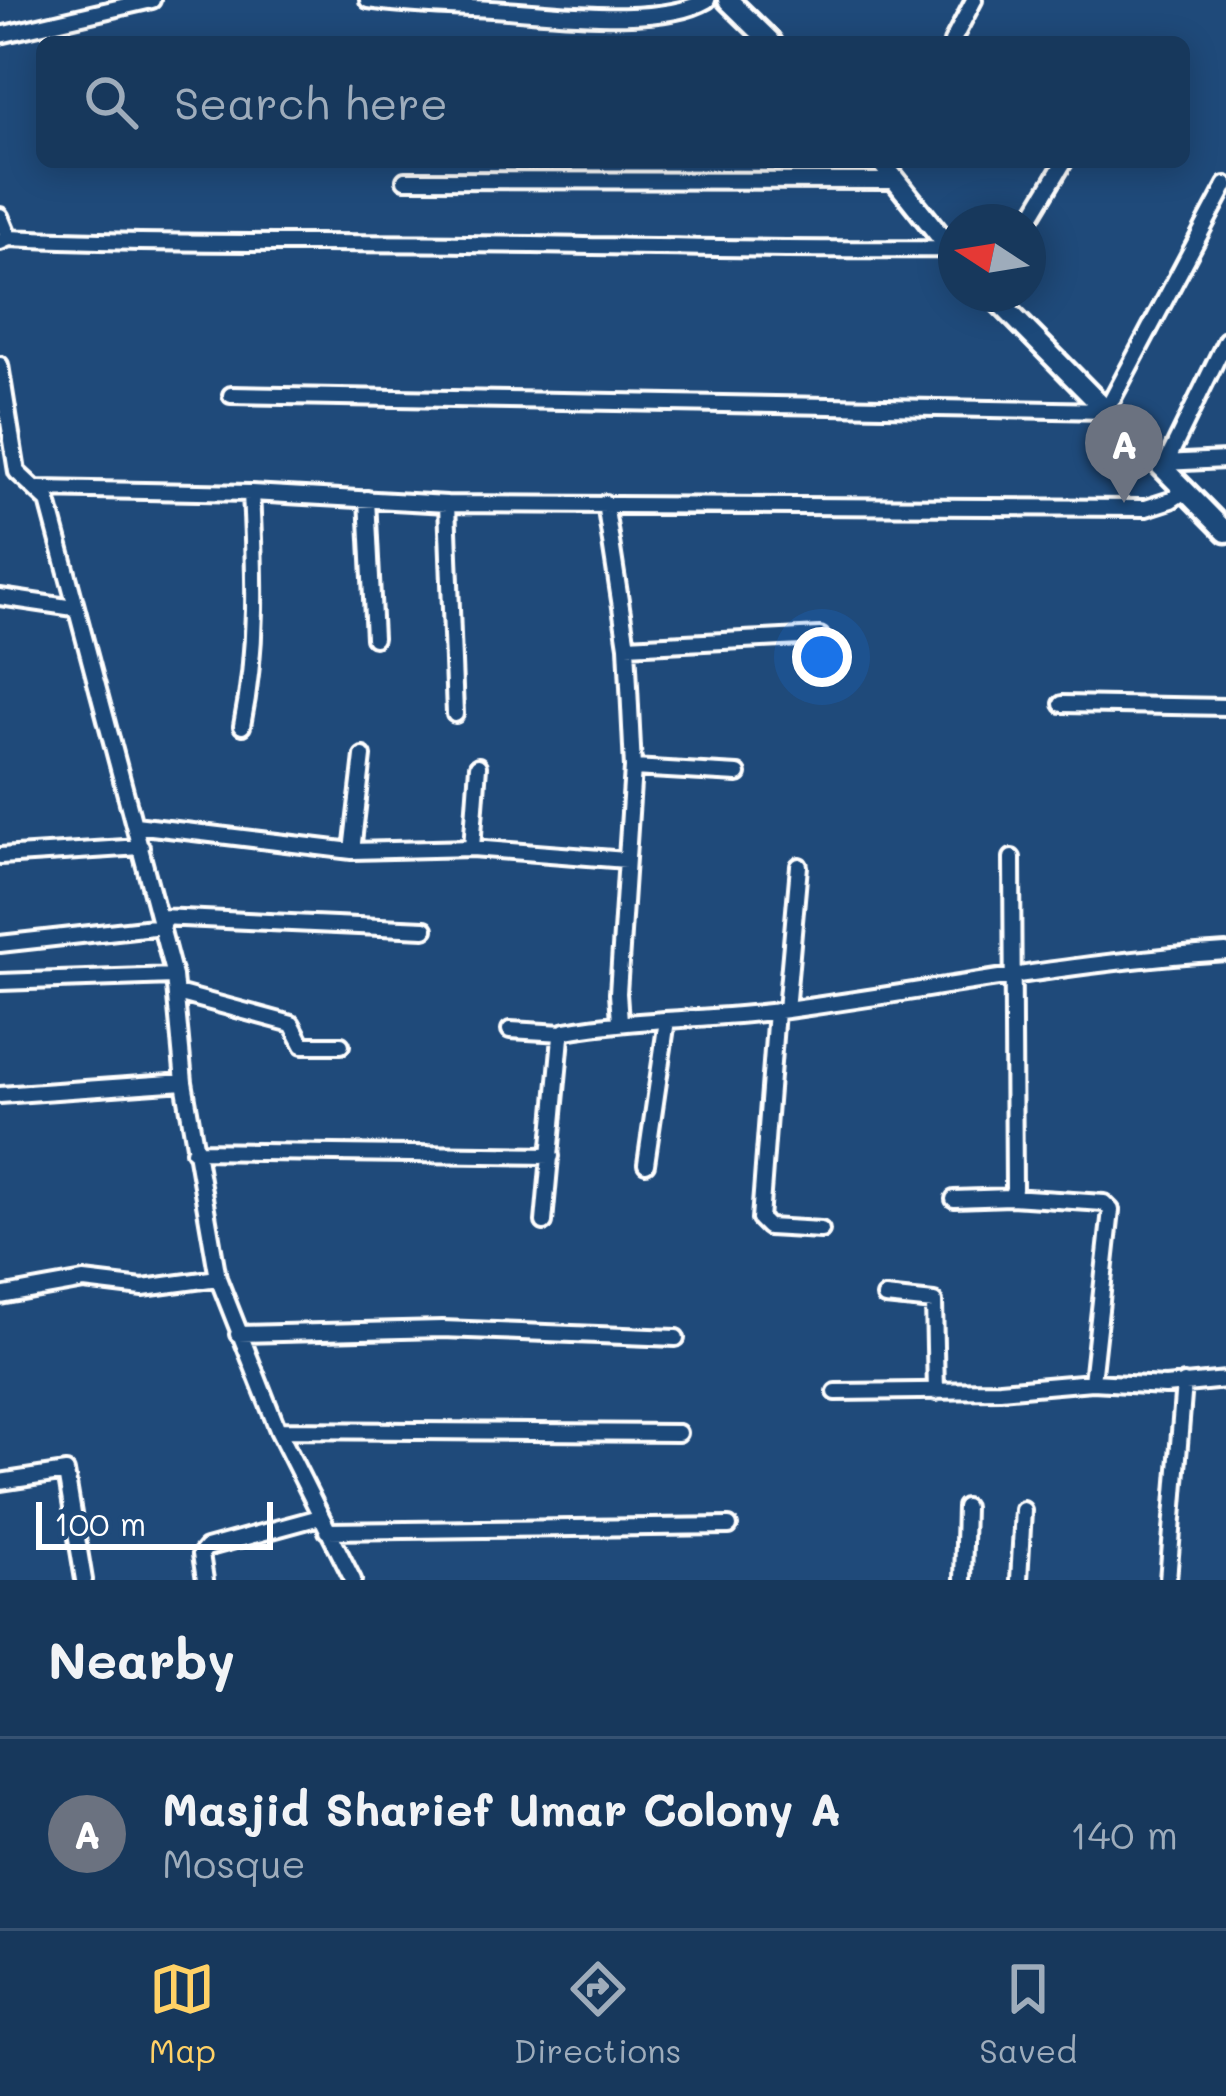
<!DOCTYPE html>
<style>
:root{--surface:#17385c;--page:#244365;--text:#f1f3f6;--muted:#9eacbb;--line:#365272;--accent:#ffd166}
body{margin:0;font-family:Mali,sans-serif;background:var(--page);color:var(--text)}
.compass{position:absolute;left:938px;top:204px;width:108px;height:108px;border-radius:50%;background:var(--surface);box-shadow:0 6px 30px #0003;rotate:282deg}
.scale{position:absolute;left:36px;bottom:30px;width:237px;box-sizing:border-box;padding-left:12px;border:6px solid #fff;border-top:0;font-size:33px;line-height:42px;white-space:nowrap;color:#fff;-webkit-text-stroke:9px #1f4a7a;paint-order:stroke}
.you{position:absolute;left:822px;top:657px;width:42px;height:42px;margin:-30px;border:9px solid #fff;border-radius:50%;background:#1a73e8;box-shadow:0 0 0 18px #1a73e833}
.badge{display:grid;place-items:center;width:78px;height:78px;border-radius:50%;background:var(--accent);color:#fff;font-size:39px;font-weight:700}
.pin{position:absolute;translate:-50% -99px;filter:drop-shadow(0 3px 6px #0008)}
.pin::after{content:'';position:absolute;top:63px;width:42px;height:36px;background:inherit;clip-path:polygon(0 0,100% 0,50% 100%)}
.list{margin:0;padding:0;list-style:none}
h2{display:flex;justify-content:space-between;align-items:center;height:156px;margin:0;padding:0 48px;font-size:51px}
h2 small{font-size:39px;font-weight:400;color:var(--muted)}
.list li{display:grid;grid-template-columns:78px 1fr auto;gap:36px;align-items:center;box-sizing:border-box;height:192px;padding:0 48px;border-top:3px solid var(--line)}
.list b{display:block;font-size:45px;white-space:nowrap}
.list p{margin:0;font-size:39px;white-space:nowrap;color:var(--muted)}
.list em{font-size:39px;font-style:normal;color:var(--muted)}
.icon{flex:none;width:66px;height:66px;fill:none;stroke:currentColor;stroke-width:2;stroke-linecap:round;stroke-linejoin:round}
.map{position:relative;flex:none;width:1226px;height:1580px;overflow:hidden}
.search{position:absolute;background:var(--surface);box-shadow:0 6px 30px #0003;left:36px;right:36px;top:36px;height:132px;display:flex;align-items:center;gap:30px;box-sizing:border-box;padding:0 42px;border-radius:18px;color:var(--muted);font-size:45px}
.sheet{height:348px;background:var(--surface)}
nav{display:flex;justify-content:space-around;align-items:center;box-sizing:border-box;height:168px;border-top:3px solid var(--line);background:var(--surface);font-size:33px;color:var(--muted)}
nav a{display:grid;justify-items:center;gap:6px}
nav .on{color:var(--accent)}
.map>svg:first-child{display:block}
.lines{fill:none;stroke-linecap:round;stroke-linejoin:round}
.street-casing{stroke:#fff;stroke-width:22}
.secondary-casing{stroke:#fff;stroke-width:27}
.street{stroke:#1f4a7a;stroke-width:14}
.secondary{stroke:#1f4a7a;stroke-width:18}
</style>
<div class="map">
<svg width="1226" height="1580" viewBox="0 0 1226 1580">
<rect width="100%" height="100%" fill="#1f4a7a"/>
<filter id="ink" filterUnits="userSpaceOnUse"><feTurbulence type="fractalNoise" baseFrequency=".00833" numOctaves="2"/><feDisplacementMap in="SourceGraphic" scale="24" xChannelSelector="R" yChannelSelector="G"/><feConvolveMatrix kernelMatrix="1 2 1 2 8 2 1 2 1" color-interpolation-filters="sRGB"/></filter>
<g filter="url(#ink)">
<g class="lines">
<defs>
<path id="street" d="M368 0C409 6 450 7 491 9 546 12 660 28 707 0
M0 35 152 0
M952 42 974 0
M405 180 895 181
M0 216 9 238
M1028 222 1064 162
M0 242 9 238C161 245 313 242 466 244 627 246 788 251 950 249
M0 365 17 472 48 501 174 976 184 1082 218 1278 278 1430 353 1580
M231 395 1106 411 1226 185
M1163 463 1226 460
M1166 463 1226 340
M39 489 251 493 447 504 1146 508 1171 500 1185 491
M367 499 374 638
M605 503 627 646 633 768 618 993 620 1021
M447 504 455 714
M0 597 74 608
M627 646 820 636
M1062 704 1226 707
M242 726C258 648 255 573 251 493
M633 768 738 774
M135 825 352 851 472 848 626 860
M472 848 478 766
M352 851 363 756
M0 856 141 847
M160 917 425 929
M0 944 162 926
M0 982 174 976
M177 993 292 1024 303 1045H341
M786 1010 799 866
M776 1011 760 1219 768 1227 821 1230
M510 1030 563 1033
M0 1095 184 1082
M194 1151 551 1156
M646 1164 667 1020
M1011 1197 1104 1203 1111 1210 1092 1382
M954 1199 1011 1197 1014 1189 1012 858
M544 1222 561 1037 566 1031C639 1018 713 1020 787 1010 933 990 1078 961 1226 952
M0 1296 84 1281 143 1288 218 1278
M885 1297 934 1302 936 1392
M238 1334 442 1329 676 1338
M836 1392 1000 1390 1092 1382 1165 1386 1226 1380
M278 1430 678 1433
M0 1482 66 1472 84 1580
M327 1531 729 1526
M205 1580 201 1554 206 1548 320 1517
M963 1580 965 1507
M1019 1580 1023 1510
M1168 1580 1184 1383"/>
<path id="secondary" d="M728 0 771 42
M881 162 956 256
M991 294 1226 532"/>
</defs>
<!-- street casing -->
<use href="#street" class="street-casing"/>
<!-- secondary casing -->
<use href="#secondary" class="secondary-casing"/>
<!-- street -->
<use href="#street" class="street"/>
<!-- secondary -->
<use href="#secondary" class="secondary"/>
</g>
</g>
</svg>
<svg class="compass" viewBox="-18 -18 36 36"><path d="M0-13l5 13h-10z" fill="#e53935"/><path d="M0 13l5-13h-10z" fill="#9eacbb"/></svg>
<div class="scale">100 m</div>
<div class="you"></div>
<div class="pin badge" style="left:1124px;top:503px;background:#6b7280">A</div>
<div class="search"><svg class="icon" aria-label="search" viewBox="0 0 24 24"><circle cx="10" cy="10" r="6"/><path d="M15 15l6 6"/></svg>Search here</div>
</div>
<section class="sheet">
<h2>Nearby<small></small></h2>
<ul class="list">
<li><span class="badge" style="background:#6b7280">A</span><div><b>Masjid Sharief Umar Colony A</b><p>Mosque</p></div><em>140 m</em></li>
</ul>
</section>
<nav>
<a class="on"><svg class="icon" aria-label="map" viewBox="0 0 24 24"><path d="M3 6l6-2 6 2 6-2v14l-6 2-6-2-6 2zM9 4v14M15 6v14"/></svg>Map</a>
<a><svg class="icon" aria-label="directions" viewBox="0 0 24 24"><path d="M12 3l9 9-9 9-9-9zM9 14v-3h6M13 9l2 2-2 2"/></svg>Directions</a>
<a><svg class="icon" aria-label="saved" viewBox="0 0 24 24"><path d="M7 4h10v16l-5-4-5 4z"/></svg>Saved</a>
</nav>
